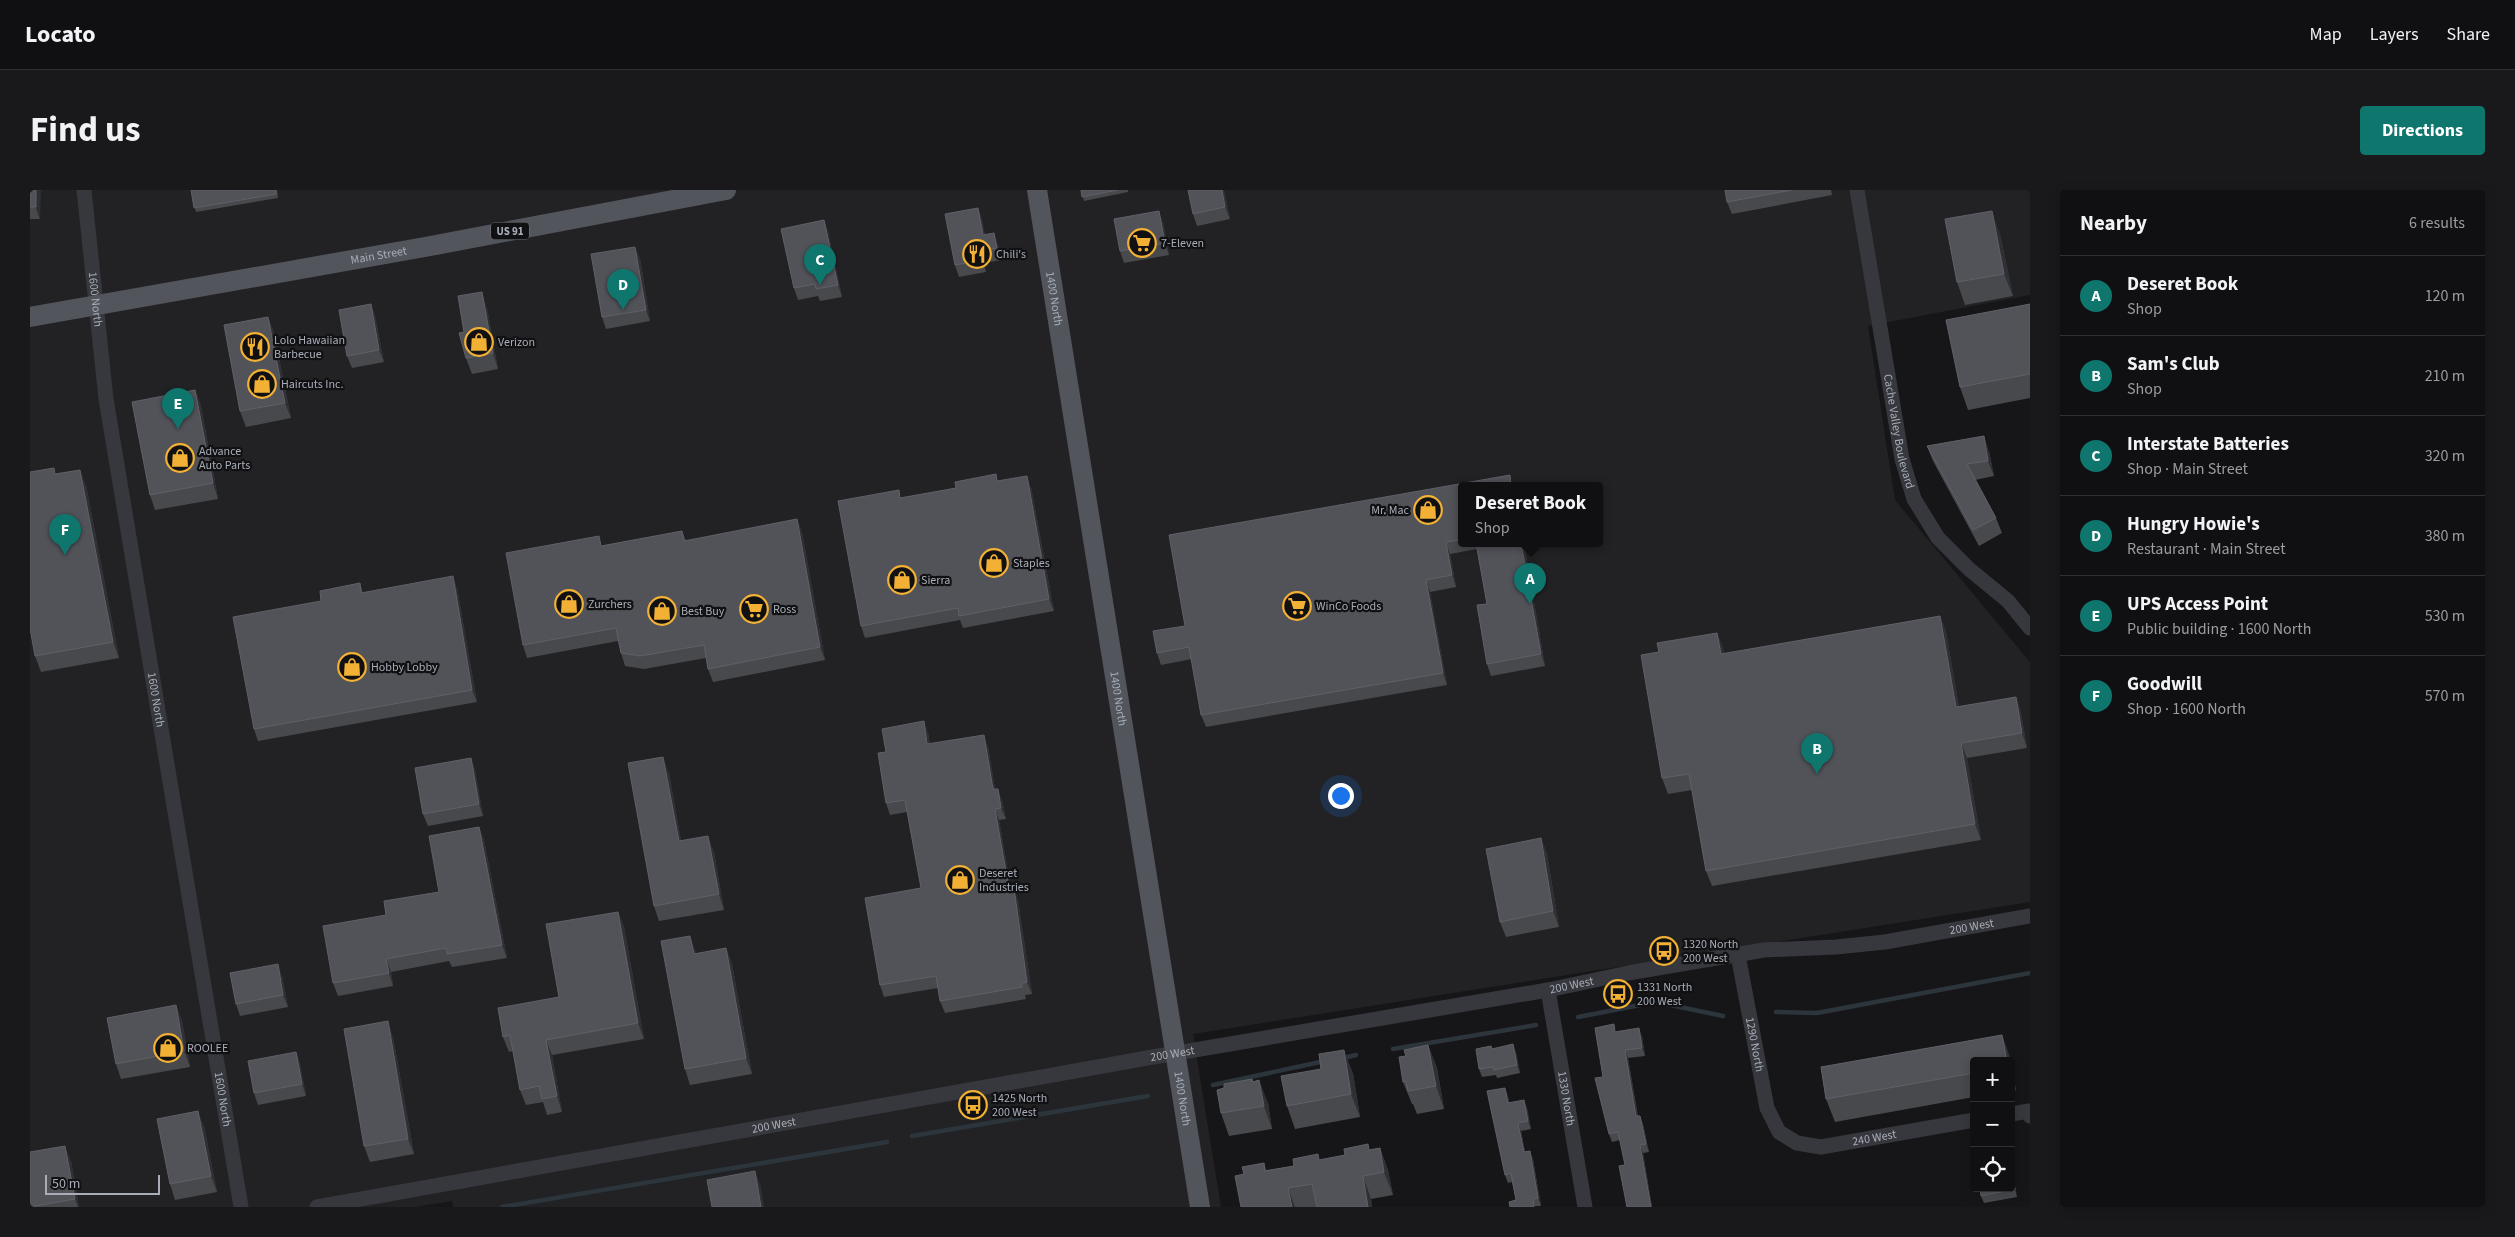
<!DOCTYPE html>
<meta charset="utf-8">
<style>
:root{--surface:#101012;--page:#19191b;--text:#f1f3f6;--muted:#9c9d9f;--line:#303032;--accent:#0f766e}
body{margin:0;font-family:"Source Sans 3",sans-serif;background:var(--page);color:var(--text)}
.controls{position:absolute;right:15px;bottom:15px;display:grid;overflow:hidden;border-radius:5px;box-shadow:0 2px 12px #0003}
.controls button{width:45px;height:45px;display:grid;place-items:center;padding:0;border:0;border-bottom:1px solid var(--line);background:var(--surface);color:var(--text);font:25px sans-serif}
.scale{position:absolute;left:15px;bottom:12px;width:115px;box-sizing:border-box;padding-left:5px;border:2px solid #a8adb8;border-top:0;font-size:14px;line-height:18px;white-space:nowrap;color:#a8adb8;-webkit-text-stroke:4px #111113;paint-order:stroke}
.you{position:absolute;left:1310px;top:605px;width:18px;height:18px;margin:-12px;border:4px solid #fff;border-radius:50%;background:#1a73e8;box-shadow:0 0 0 8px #1a73e833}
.badge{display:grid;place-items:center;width:32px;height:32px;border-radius:50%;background:var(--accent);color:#fff;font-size:16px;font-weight:700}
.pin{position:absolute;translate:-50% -41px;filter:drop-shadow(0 1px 2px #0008)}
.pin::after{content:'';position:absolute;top:26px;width:18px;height:15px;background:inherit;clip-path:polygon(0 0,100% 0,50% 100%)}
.popup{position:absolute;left:1428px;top:292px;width:145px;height:65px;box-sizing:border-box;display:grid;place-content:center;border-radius:5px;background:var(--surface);filter:drop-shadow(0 1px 4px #0005);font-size:16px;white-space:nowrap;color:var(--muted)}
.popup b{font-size:19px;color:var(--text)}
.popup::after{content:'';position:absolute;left:50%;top:100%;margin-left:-10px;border:10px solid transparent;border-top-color:var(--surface)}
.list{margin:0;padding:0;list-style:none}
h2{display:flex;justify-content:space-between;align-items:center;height:65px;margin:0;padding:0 20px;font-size:21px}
h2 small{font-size:16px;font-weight:400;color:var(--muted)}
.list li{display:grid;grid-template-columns:32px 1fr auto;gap:15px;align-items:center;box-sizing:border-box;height:80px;padding:0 20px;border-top:1px solid var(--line)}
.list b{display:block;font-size:19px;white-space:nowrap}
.list p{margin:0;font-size:16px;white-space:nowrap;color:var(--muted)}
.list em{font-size:16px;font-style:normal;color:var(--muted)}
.icon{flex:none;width:28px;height:28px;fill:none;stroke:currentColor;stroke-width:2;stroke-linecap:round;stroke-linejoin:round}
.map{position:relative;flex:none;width:2000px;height:1017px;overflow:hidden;border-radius:5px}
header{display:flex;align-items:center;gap:30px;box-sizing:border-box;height:70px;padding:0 25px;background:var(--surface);border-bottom:1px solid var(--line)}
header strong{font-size:24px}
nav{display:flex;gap:28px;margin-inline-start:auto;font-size:18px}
.intro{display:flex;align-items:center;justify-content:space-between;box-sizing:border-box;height:120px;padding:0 30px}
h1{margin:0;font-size:35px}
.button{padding:12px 22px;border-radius:5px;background:var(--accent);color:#fff;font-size:18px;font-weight:700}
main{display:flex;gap:30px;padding:0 30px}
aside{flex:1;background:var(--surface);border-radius:5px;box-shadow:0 2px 12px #0003}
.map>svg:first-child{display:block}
.built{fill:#222225;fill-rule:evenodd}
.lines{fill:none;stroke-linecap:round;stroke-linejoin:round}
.stream{stroke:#2c353c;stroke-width:4.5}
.minor{stroke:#37383d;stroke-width:15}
.major{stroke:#53555c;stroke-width:20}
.wall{fill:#47494d}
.shaded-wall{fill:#2f3033}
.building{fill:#525359;stroke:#5f6168}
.labels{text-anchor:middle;stroke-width:4.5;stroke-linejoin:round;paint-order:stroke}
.shield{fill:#111113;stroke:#7b7e86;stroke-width:1}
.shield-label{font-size:11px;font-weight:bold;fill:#a8adb8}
.poi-label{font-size:12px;fill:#a8adb8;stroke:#111113;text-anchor:start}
.street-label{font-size:12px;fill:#a8adb8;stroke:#111113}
</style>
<header>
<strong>Locato</strong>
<nav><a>Map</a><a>Layers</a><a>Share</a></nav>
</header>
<div class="intro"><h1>Find us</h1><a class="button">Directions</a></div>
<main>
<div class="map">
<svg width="2000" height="1017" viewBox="0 0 2000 1017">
<rect width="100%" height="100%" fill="#161618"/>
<!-- built -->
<path class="built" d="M0 0H2000V105L1838 136 1865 310 2000 472V712L1163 844 1191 1017H423L422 1011 385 1017H0ZM1431 295H1569V353H1431Z"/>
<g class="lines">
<!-- stream -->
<path class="stream" d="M1746 822 1787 823 2000 783
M1548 827 1626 812 1693 826
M1363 859 1506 835
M1313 868 1326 865
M1183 895 1295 871
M882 946 1118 906
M472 1017 857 952"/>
<!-- minor -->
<g class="minor">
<path id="s1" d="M54 0 76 209 211 1017"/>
<path id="s2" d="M1827 0 1872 269 1884 309 1908 348 1939 379 1978 411 2000 438"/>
<path id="s3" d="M1708 765 1737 918 1749 942 1767 953 1791 957 1944 930"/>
<path id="s4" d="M1518 800 1555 1017"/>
<path d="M1981 924 1999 921 2000 926"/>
<path id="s5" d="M287 1017 1117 868 1518 800 1598 783 1734 760 1806 757 1855 752 2000 726"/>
</g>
<!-- major -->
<g class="major">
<path id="s6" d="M1007 0 1170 1017"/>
<path id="s7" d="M0 127 395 57 696 0"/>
</g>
</g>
<!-- wall -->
<path class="wall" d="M0 0 10 29H0Z
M161 0H247L248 8 166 22Z
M1051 0H1098V2L1054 11Z
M1194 0 1200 29 1167 36 1163 24Z
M1695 0H1801L1802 5 1702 24 1697 12Z
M948 18 952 30 955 45 968 55 971 70 954 73 956 82 929 87 925 75Z
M794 30 798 42 812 107 790 111 788 106 768 110 764 98Z
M1133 32 1139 65 1094 73 1090 61Z
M1970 44 1983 106 1935 115 1927 92Z
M610 68 620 131 576 139 572 127Z
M341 114 345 126 354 172 322 178 317 166Z
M2000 114V208L1938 220 1930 197Z
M457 118 468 179 442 184 436 168 434 142Z
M238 127 244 143 261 228 216 237 210 221Z
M165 200 171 216 188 309 125 320 120 305Z
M1897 256 1959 261 1964 286 1945 290 1966 328 1972 343 1949 356 1903 271Z
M26 284 56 295 89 468 11 482 5 466Z
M968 291 1001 297 1024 421 933 438 930 430 835 448 831 436 872 308Z
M1431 295V353H1494L1515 476 1461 486 1457 474V414L1447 359 1420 364 1426 397 1400 402 1417 495 1176 537 1171 525 1162 469 1131 475 1127 463 1155 436Z
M767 329 772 342 795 470 683 492 678 479 676 468 614 479 595 476 591 463 588 451 497 468 493 455 573 356 652 341 656 351Z
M330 393 333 403 427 398 447 512 228 551 224 539 291 411Z
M1910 426 1916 442 1929 517 1986 507 1991 523 1997 558 1937 568 1951 650 1682 696 1676 681 1662 600 1638 604 1632 588 1629 462 1687 443 1693 459 1694 464Z
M898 543 900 554 958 557 965 599 972 610 976 629 969 630 981 699 988 710 1002 804 995 805 996 809 915 823 910 811 908 798 854 807 850 795 891 698 877 622 860 625 856 613V562Z
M441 568 445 580 453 626 398 636 393 624Z
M639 583 651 651 684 662 694 720 629 731 624 716Z
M449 637 454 650 477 768 422 777 419 771 361 782 363 796 308 806 303 793 356 725 409 702Z
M1511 648 1517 664 1529 737 1476 747 1470 732Z
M588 722 594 737 614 849 522 865 532 922 517 925 513 912 496 915 490 900 483 861 479 862 473 847 529 807Z
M696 758 702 774 722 884 660 895 655 879 666 762V764Z
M252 786 258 817 210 826 206 814Z
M146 815 152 831 160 877 91 889 86 874Z
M1587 842 1612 846 1615 866 1598 868 1608 926H1610L1613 934 1619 962 1613 963 1622 1017H1597L1595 975 1590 950 1582 952 1579 944 1573 887Z
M1972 845 1981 871H1944V907L1805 932 1796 909 1791 877Z
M363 847 384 964 340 972 334 956Z
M1398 855 1407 878 1414 919 1387 924 1383 914H1382L1373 892 1376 866Z
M1462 859 1486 862 1490 883 1467 888 1466 885 1452 887 1449 879Z
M266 862 270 874 276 906 228 915 224 903Z
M1981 873 1986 900 1981 901Z
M1323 883 1330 927 1265 939 1257 916Z
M1223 891 1238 913 1242 939 1199 946 1191 923Z
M1475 898 1479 912 1497 918 1501 939 1491 941 1495 962 1503 969 1511 1016 1480 1017 1486 1010 1482 992 1478 993 1475 985Z
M174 936 187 1002 145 1010 140 994Z
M1350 958 1358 980 1363 1005 1341 1009 1342 1017H1211L1234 973 1236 980 1264 976Z
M41 971 49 1017H0Z
M1981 975 1987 1007 1954 1013 1951 1006 1981 998Z"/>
<!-- shaded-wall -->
<path class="shaded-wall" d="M6 0H11L10 29 6 17Z
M1192 0H1194L1200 29 1195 17Z
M948 18 952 30 957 57 953 45Z
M1129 21 1133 32 1139 65 1135 53Z
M1962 21 1970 44 1983 106 1974 84Z
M794 30 798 42 812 107 808 95Z
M964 43 968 55 971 70 967 58Z
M605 57 610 68 620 131 616 120Z
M950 61 954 73 956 82 952 70Z
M452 102 457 118 468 179 463 163Z
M341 114 345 126 354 172 349 160Z
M238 127 244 143 261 228 255 213Z
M165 200 171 216 188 309 183 293Z
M1954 246 1959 261 1964 286 1958 271Z
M50 280 56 295 89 468 83 452Z
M997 286 1001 297 1024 421 1019 409Z
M767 329 772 342 795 470 790 457Z
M1416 352 1420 364 1426 397 1422 385Z
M1491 353H1494L1515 476 1511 464Z
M423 386 427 398 447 512 442 500Z
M1396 390 1400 402 1417 495 1413 483Z
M1910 426 1916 442 1932 533 1926 517Z
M1687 443 1693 459 1696 480 1691 464Z
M1986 507 1991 523 1997 558 1992 543Z
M894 531 898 543 902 566 897 554Z
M954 545 958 557 967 611 963 599Z
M1931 553 1937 568 1951 650 1945 634Z
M633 567 639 583 654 667 649 651Z
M441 568 445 580 453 626 449 614Z
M968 599 972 610 976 629 971 618Z
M965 619 969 630 983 711 979 699Z
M449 637 454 650 477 768 472 755Z
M678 646 684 662 694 720 689 704Z
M1511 648 1517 664 1529 737 1523 721Z
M984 698 988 710 1002 804 997 792Z
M588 722 594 737 614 849 608 833Z
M660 746 666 762 669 780 664 764Z
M696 758 702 774 722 884 716 868Z
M356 769 361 782 363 796 359 783Z
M248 774 252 786 258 817 253 805Z
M146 815 152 831 160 877 154 861Z
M358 831 363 847 384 964 378 949Z
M1609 838 1612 846 1615 866 1612 858Z
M1972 845 1980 867 1981 871H1977Z
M516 850 522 865 532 922 527 906Z
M1483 854 1486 862 1490 883 1487 875Z
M1398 855 1407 878 1414 919 1406 896Z
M1314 860 1323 883 1330 927 1321 904Z
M1595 860 1598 868 1609 934 1606 926Z
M266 862 270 874 276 906 272 894Z
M1981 873 1986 900 1981 887Z
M1229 890 1238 913 1242 939 1234 916Z
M1475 898 1478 906 1481 920 1478 913Z
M1494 910 1497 918 1501 939 1498 931Z
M168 921 174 936 187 1002 181 986Z
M1610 926 1613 934 1619 962 1616 954Z
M1488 933 1491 941 1497 970 1494 962Z
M1610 955 1613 963 1622 1017H1621Z
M35 956 41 971 49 1017H48L45 1009Z
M1350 958 1358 980 1363 1005 1354 982Z
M1500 961 1503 969 1511 1016 1508 1008Z
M1981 975 1987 1007 1985 999 1981 982Z
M725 981 731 997 734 1017H731Z
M1333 986 1341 1009 1342 1017H1338Z
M1258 998 1265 1017H1262Z"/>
<!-- building -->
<path class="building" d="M0 0H6V17H0Z
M161 0H246V4L164 18Z
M1051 0H1088L1052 7Z
M1158 0H1192L1195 17 1163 24Z
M1695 0H1762L1697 12Z
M948 18 953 45 964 43 967 58 950 61 952 70 925 75 915 24Z
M1129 21 1135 53 1090 61 1084 29Z
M1962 21 1974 84 1927 92 1915 29Z
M794 30 808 95 786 99 785 94 764 98 751 39Z
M605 57 616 120 572 127 561 64Z
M452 102 463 163 436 168 429 143 434 142 428 106Z
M341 114 349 160 317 166 309 120Z
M2000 114V184L1930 197 1916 130Z
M238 127 255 213 210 221 194 135Z
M165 200 183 293 120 305 102 212Z
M1954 246 1958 271 1937 274 1966 328 1943 340 1897 256Z
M24 278 25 284 50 280 83 452 5 466 0 438V282Z
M966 284 967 291 997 286 1019 409 929 426 928 418 831 436 808 311 869 300 870 308 926 298 925 292Z
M1480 285 1481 295H1431V350L1416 352 1422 385 1396 390 1413 483 1171 525 1159 457 1127 463 1123 441 1155 436 1139 345Z
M767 329 790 457 678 479 674 455 610 466 591 463 586 438 493 455 476 363 569 346 571 356 652 341 654 351Z
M1446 353H1491L1511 464 1457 474 1447 415 1457 414Z
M423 386 442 500 224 539 203 427 291 411 290 401 330 393 331 403Z
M1910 426 1926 517 1986 507 1992 543 1931 553 1945 634 1676 681 1659 584 1632 588 1611 465 1629 462 1627 453 1687 443 1691 464Z
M894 531 897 554 954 545 963 599H968L971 618 965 619 979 699 984 698 997 792 991 793 992 797 910 811 906 786 850 795 835 708 891 698 875 610 856 613 848 563 856 562 852 539Z
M633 567 649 651 678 646 689 704 624 716 598 573Z
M441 568 449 614 393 624 385 578Z
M449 637 472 755 417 764 416 758 356 769 359 783 303 793 293 736 356 725 354 711 409 702 399 646Z
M1511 648 1523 721 1470 732 1456 659Z
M588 722 608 833 516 850 527 906 512 909 509 896 490 900 480 845 473 847 468 818 529 807 516 734Z
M660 746 664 764 696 758 716 868 655 879 631 751Z
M248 774 253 805 206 814 200 783Z
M146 815 154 861 86 874 77 828Z
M358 831 378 949 334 956 314 839Z
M1584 834 1585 842 1609 838 1612 858 1595 860 1606 926H1610L1616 954 1610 955 1621 1017H1597L1589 976 1595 975 1588 942 1579 944 1565 888 1573 887 1565 838Z
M1972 845 1977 871H1944V883L1796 909 1791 877Z
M1483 854 1487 875 1464 880 1463 877 1449 879 1446 859 1461 856 1462 859Z
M1398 855 1406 896 1378 901 1376 891 1373 892 1369 867 1376 866 1374 860Z
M1314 860 1321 904 1257 916 1251 886 1291 879 1289 864Z
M266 862 272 894 224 903 218 871Z
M1222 889 1223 892 1229 890 1234 916 1191 923 1187 900 1194 898V894Z
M1475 898 1478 913 1494 910 1498 931 1488 933 1494 962 1500 961 1508 1008 1503 1009 1504 1017H1480L1479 1012 1486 1010 1481 983 1475 985 1457 901Z
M168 921 181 986 140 994 127 929Z
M1941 950H1944V966Z
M1338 954 1339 960 1350 958 1354 982 1333 986 1338 1017H1287L1282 994 1258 998 1262 1017H1211L1205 986 1214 984 1212 977 1234 973 1235 981 1264 976 1263 969 1288 964 1289 970 1315 965 1314 959Z
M35 956 45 1009 0 1017V962Z
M725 981 731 1017H682L677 990Z
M1981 982 1985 999 1951 1006 1950 998H1981Z"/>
<!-- icons -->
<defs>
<symbol id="supermarket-ring" viewBox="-11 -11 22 22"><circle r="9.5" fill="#111113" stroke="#f2b134" stroke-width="1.5"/><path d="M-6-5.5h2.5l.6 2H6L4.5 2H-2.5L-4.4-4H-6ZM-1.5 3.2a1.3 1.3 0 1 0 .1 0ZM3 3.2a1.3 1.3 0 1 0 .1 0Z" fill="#f2b134"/></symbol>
<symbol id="restaurant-ring" viewBox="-11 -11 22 22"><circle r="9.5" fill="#111113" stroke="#f2b134" stroke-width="1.5"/><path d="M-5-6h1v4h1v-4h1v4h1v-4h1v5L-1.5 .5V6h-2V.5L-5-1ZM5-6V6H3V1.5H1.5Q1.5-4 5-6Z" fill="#f2b134"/></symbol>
<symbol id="shop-ring" viewBox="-11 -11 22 22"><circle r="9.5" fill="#111113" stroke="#f2b134" stroke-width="1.5"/><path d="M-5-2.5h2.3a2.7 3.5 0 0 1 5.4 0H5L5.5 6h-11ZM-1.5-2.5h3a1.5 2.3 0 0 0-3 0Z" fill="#f2b134"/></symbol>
<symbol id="bus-ring" viewBox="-11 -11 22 22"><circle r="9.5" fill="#111113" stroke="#f2b134" stroke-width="1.5"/><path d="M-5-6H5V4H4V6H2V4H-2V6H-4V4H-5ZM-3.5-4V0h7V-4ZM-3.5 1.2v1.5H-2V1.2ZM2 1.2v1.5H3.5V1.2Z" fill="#f2b134"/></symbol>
</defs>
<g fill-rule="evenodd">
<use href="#supermarket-ring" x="1096" y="37" width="32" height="32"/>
<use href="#restaurant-ring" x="931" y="48" width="32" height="32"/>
<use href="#shop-ring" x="433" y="136" width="32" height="32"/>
<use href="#restaurant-ring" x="209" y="141" width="32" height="32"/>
<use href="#shop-ring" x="216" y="178" width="32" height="32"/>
<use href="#shop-ring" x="134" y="252" width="32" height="32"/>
<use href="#shop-ring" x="1382" y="304" width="32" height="32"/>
<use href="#shop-ring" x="948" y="357" width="32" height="32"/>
<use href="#shop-ring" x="856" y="374" width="32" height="32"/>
<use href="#shop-ring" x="523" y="398" width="32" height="32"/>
<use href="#supermarket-ring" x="1251" y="400" width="32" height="32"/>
<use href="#supermarket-ring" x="708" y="403" width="32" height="32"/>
<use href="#shop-ring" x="616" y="405" width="32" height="32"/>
<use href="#shop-ring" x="306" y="461" width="32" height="32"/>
<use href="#shop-ring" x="914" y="674" width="32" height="32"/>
<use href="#bus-ring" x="1618" y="745" width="32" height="32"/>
<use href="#bus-ring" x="1572" y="788" width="32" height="32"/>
<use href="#shop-ring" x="122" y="842" width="32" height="32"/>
<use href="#bus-ring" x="927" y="899" width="32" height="32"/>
</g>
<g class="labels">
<!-- shield labels -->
<rect class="shield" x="461" y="32.5" width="38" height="17" rx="4"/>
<g class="shield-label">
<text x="480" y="45">US 91</text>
</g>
<!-- poi labels -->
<g class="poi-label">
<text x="1131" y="57">7-Eleven</text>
<text x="966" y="68">Chili's</text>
<text x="244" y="154">Lolo Hawaiian<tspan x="244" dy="14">Barbecue</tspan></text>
<text x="468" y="156">Verizon</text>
<text x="251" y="198">Haircuts Inc.</text>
<text x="169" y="265">Advance<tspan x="169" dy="14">Auto Parts</tspan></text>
<text x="1379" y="324" text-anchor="end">Mr. Mac</text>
<text x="983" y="377">Staples</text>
<text x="891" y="394">Sierra</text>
<text x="558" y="418">Zurchers</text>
<text x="1286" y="420">WinCo Foods</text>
<text x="743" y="423">Ross</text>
<text x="651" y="425">Best Buy</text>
<text x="341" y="481">Hobby Lobby</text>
<text x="949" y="687">Deseret<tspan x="949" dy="14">Industries</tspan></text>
<text x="1653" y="758">1320 North<tspan x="1653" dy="14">200 West</tspan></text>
<text x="1607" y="801">1331 North<tspan x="1607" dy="14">200 West</tspan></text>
<text x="157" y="862">ROOLEE</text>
<text x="962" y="912">1425 North<tspan x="962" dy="14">200 West</tspan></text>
</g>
<!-- street labels -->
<g class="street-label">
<text dy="4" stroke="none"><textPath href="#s7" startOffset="354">Main Street</textPath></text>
<text dy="4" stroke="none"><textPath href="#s1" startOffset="110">1600 North</textPath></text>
<text dy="4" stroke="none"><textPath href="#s6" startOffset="110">1400 North</textPath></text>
<text dy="4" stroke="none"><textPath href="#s2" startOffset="245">Cache Valley Boulevard</textPath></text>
<text dy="4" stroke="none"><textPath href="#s1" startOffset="515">1600 North</textPath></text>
<text dy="4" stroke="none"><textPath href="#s6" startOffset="515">1400 North</textPath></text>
<text dy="4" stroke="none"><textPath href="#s5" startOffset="1679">200 West</textPath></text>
<text dy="4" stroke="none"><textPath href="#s5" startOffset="1274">200 West</textPath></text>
<text dy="4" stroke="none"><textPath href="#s3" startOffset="91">1290 North</textPath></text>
<text dy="4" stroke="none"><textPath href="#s5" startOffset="869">200 West</textPath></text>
<text dy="4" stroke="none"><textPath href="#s4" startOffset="110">1330 North</textPath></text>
<text dy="4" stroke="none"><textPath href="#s1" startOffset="920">1600 North</textPath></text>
<text dy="4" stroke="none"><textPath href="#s6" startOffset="920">1400 North</textPath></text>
<text dy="4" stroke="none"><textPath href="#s5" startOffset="464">200 West</textPath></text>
<text dy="4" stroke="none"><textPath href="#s3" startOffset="282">240 West</textPath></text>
</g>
</g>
</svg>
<div class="controls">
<button>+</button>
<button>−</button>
<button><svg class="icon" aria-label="locate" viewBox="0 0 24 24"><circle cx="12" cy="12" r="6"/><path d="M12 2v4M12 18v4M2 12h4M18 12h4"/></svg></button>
</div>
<div class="scale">50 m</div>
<div class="you"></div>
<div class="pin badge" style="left:1500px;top:414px">A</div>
<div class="popup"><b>Deseret Book</b>Shop</div>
<div class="pin badge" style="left:1787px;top:584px">B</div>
<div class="pin badge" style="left:790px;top:95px">C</div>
<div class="pin badge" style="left:593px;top:120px">D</div>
<div class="pin badge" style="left:148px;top:239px">E</div>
<div class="pin badge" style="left:35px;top:365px">F</div>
</div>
<aside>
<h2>Nearby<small>6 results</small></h2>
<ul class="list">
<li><span class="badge">A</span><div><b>Deseret Book</b><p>Shop</p></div><em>120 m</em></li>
<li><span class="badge">B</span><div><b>Sam's Club</b><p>Shop</p></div><em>210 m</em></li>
<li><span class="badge">C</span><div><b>Interstate Batteries</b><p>Shop · Main Street</p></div><em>320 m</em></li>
<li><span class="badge">D</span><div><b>Hungry Howie's</b><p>Restaurant · Main Street</p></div><em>380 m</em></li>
<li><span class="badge">E</span><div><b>UPS Access Point</b><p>Public building · 1600 North</p></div><em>530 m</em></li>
<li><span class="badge">F</span><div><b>Goodwill</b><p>Shop · 1600 North</p></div><em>570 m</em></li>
</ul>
</aside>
</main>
